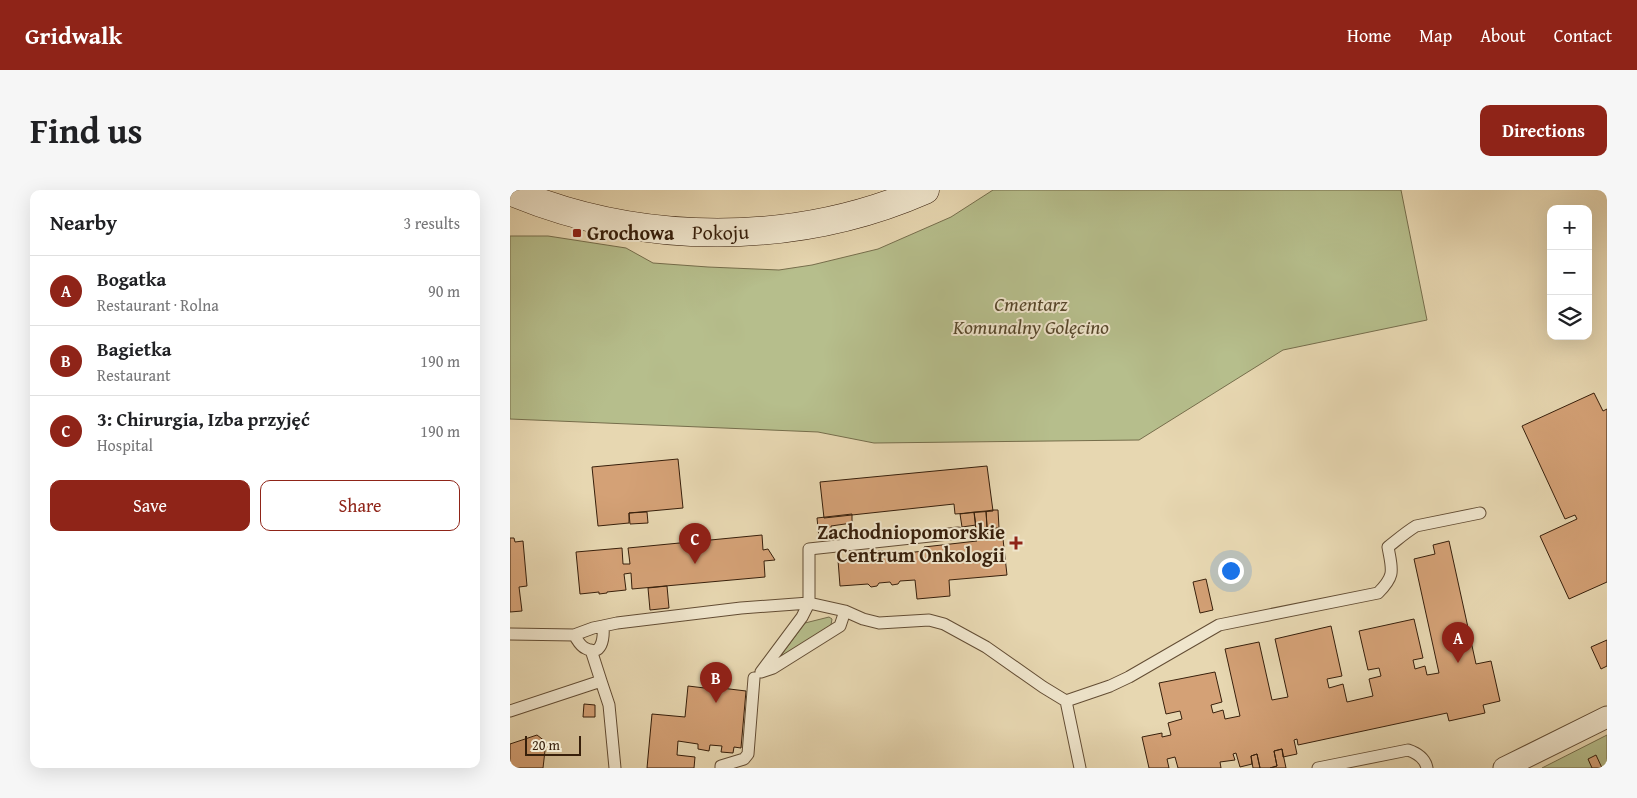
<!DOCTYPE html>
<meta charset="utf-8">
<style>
:root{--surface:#fff;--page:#f6f6f6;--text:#202124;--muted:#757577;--line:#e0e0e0;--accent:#8f2418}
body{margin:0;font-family:"Gentium Book Plus",serif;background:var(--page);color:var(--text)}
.controls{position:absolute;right:15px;top:15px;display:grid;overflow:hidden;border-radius:10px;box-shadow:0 5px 20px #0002}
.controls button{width:45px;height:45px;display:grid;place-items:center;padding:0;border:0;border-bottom:1px solid var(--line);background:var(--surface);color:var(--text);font:25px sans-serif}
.scale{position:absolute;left:15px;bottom:12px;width:56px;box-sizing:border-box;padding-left:5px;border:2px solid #371f0b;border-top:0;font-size:14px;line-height:18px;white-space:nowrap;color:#371f0b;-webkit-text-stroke:4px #efe5cc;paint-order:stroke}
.you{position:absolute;left:720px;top:380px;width:18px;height:18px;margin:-12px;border:4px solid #fff;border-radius:50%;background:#1a73e8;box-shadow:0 0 0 8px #1a73e833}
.badge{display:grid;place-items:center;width:32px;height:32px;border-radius:50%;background:var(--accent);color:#fff;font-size:16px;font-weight:700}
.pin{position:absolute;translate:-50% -41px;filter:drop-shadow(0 1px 2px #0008)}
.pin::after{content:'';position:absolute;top:26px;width:18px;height:15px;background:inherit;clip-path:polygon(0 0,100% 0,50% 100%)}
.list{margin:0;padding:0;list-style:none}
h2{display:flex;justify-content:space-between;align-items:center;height:65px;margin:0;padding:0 20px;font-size:21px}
h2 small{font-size:16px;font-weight:400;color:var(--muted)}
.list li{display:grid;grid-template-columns:32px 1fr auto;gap:15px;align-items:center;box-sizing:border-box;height:70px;padding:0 20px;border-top:1px solid var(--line)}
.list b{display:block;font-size:19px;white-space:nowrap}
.list p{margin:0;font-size:16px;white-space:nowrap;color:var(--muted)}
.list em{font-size:16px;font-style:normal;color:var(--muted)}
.actions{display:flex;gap:10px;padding:15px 20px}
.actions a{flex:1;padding:11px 0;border:1px solid var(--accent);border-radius:10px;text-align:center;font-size:18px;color:var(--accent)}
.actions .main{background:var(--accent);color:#fff}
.icon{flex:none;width:28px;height:28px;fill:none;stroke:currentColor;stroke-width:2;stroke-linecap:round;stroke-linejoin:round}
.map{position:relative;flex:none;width:1097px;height:578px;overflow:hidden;border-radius:10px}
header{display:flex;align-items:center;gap:30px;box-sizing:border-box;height:70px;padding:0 25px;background:var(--accent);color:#fff}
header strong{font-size:24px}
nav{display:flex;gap:28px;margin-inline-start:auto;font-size:18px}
.intro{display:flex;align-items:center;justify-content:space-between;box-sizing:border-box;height:120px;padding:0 30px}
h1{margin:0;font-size:35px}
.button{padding:12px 22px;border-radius:10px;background:var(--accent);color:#fff;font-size:18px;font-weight:700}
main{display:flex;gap:30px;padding:0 30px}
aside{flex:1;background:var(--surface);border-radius:10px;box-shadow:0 5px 20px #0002}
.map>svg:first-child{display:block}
.green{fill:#b6be8c;stroke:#766e4c}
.building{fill:#d4a176;stroke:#371f0b}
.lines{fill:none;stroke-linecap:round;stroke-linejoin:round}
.lane-casing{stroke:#634d34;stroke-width:13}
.street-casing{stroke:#634d34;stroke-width:23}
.secondary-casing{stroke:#371f0b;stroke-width:29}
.lane{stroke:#efe5cc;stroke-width:11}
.street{stroke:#efe5cc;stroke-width:21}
.secondary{stroke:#efe5cc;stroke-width:28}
.poi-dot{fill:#8f2418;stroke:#efe5cc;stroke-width:2}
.labels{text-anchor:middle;stroke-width:4;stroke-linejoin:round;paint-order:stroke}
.street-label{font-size:20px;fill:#371f0b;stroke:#efe5cc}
.poi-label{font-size:20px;font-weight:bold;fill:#371f0b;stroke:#efe5cc;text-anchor:start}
.park-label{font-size:20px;font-style:italic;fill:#57472b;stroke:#efe5cc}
</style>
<header>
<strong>Gridwalk</strong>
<nav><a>Home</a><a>Map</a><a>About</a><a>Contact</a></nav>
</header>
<div class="intro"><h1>Find us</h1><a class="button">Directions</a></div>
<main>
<aside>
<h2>Nearby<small>3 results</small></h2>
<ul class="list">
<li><span class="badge">A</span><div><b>Bogatka</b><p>Restaurant · Rolna</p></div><em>90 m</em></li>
<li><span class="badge">B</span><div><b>Bagietka</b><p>Restaurant</p></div><em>190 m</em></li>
<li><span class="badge">C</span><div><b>3: Chirurgia, Izba przyjęć</b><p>Hospital</p></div><em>190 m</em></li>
</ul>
<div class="actions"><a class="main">Save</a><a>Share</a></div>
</aside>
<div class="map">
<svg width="1097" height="578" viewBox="0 0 1097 578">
<rect width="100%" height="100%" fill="#e7d7b1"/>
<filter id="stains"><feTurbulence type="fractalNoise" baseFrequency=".004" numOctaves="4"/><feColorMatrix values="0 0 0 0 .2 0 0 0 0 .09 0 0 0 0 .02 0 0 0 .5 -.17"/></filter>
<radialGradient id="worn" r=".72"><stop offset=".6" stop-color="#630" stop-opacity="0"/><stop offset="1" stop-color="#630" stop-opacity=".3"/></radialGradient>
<!-- green -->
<path class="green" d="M483 0H891L917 130 773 160 629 250 364 253 308 242 0 229V46H38L116 58 143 73 198 77 269 80 302 75 368 59 441 27Z
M319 427 322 429 321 435 269 468 295 433Z
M1097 545V578H1032Z"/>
<!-- building -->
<path class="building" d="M1084 203 1093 221 1097 219V392L1059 409 1030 346 1067 329 1065 325 1055 329 1012 236Z
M168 269 173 318 119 323V333L88 336 82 277Z
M477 276 483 321 445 324 444 314 314 328 310 292Z
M483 320H488L489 338H477L476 321Z
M476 321 478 350 493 349 497 385 439 390 440 406 407 409 405 390 390 391 388 394 382 395 380 392 369 393 367 396 361 397 358 394 330 396 328 370 366 365 368 361H374L377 364 405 362 414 361V357L467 351 464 322Z
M137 322 138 333 120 334 119 323Z
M464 322 466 335 452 337 450 324Z
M342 324V333L321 336 322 346 309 348 307 328Z
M252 345 253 360 258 359 265 370 254 371 255 387 122 399 121 383 114 384 116 400 97 402V403L89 404V402L70 404 66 362 112 358 113 374H120L118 358Z
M0 348H4L5 352 13 351 17 396 9 397 12 421 0 422Z
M939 351 966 474 981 471 990 511 973 515 975 523 939 531 937 523 788 555 787 549 784 550 787 564 773 567 772 559 764 561 767 576 760 578H750L747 564 741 566 742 574 730 577 726 563 723 564 725 570 710 572 711 578H668L665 567 657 569 659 578H639L632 547 652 543V547L661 545 658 533 672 529 670 521 656 524 649 493 705 482 712 512 701 515 703 523 713 520 715 529 730 526 715 459 749 452 762 510 778 507 765 449 821 436 832 486 817 489 819 498 833 494 837 512 863 506 859 489 871 486 869 478 858 480 849 441 904 429 913 468 903 470 905 479 915 476 917 485 929 483 904 369 925 364 923 355Z
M696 389 703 420 690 423 683 392Z
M157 396 159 418 140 420 138 398Z
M1097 450V476L1091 479 1081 457Z
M178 496 203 499V497L236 501 231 558 224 557 223 563 211 562 212 556 200 555 199 561 188 559V554L168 551 167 565 185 567 184 578H137L142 524 175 527Z
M74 514 85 515V527H73Z
M27 545 36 552 33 578H0V554Z
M772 559 776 578H760L767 576 764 561Z
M747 564 750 578H743L741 566Z
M1086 565 1092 578H1082L1078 569Z"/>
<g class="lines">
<defs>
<path id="lane" d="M335 421 330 436 263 478 251 482 292 427 299 413V359L448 343
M93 436 107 433 231 418 299 413 335 421 353 429 369 433 419 430 434 434 476 457 533 497 556 511 570 578
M93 436C94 448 92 468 75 458 70 456 67 449 64 445L83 438Z
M0 444 64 445
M81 460 91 491
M556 511 600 496 619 487 709 435 868 403C886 385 882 380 878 357 887 350 896 342 906 336L970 323
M0 521 91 491 99 515 105 578
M211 578V576L234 569 238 564 244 488
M808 578 898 560C907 563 915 568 917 578"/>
<path id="street" d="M994 578 1097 527"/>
<g id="secondary">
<path id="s1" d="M0 1C130 56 285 57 415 0"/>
</g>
</defs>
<!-- lane casing -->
<use href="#lane" class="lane-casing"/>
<!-- street casing -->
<use href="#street" class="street-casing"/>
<!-- secondary casing -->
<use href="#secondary" class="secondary-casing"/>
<!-- lane -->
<use href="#lane" class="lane"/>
<!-- street -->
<use href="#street" class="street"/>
<!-- secondary -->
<use href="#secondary" class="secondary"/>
</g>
<!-- markers -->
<g class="poi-dot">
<rect x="62" y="38" width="10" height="10" rx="2.5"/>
<path d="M503.5 345.5h5v5h5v5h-5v5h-5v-5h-5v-5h5z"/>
</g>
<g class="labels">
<!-- street labels -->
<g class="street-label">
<text dy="7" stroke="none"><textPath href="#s1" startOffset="216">Pokoju</textPath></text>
</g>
<!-- poi labels -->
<g class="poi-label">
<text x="77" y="50">Grochowa</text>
<text x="495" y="349" text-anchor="end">Zachodniopomorskie<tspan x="495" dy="23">Centrum Onkologii</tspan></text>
</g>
<!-- park labels -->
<g class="park-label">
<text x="521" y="121">Cmentarz<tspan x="521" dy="23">Komunalny Golęcino</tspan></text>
</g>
</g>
<rect width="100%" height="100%" filter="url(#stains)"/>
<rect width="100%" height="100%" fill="url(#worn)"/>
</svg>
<div class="controls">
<button>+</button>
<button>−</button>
<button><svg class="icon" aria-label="layers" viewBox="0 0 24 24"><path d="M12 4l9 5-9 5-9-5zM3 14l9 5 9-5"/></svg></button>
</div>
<div class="scale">20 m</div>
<div class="you"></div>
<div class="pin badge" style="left:948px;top:473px">A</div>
<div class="pin badge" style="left:206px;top:513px">B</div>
<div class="pin badge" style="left:185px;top:374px">C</div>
</div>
</main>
